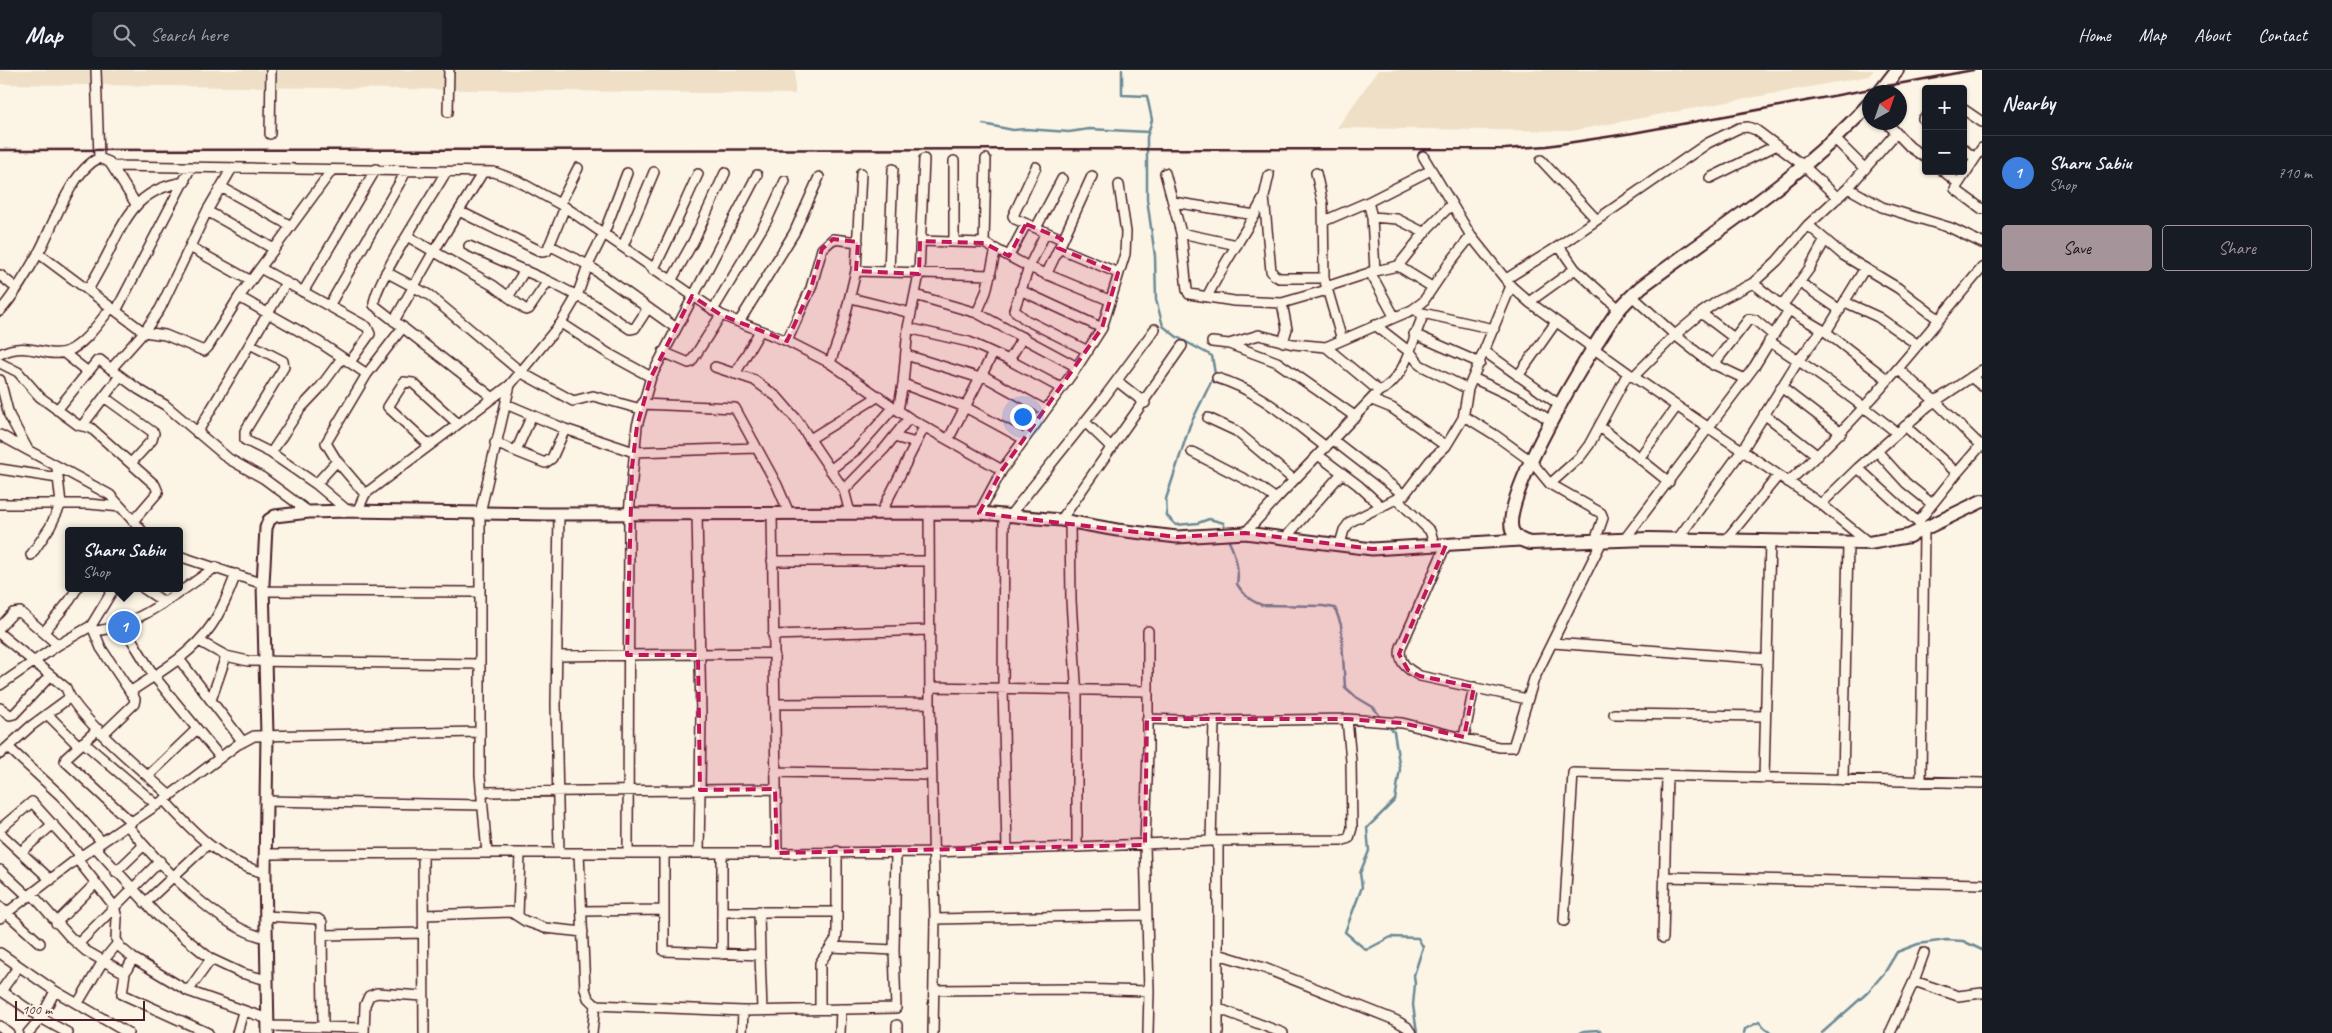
<!DOCTYPE html>
<meta charset="utf-8">
<style>
:root{--surface:#171b24;--page:#20242c;--text:#f1f3f6;--muted:#9ea1a6;--line:#363941;--accent:#a6949b}
body{margin:0;font-family:Caveat,sans-serif;background:var(--page);color:var(--text)}
.controls{position:absolute;right:15px;top:15px;display:grid;overflow:hidden;border-radius:5px;box-shadow:0 1px 4px #0004}
.controls button{width:45px;height:45px;display:grid;place-items:center;padding:0;border:0;border-bottom:1px solid var(--line);background:var(--surface);color:var(--text);font:25px sans-serif}
.compass{position:absolute;left:1862px;top:15px;width:45px;height:45px;border-radius:50%;background:var(--surface);box-shadow:0 1px 4px #0004;rotate:40deg}
.scale{position:absolute;left:15px;bottom:12px;width:130px;box-sizing:border-box;padding-left:5px;border:2px solid #4a1f2b;border-top:0;font-size:14px;line-height:18px;white-space:nowrap;color:#4a1f2b;-webkit-text-stroke:4px #fcf5e5;paint-order:stroke}
.you{position:absolute;left:1022px;top:346px;width:18px;height:18px;margin:-12px;border:4px solid #fff;border-radius:50%;background:#1a73e8;box-shadow:0 0 0 8px #1a73e833}
.badge{display:grid;place-items:center;width:32px;height:32px;border-radius:50%;background:var(--accent);color:#fff;font-size:16px;font-weight:700}
.pin{position:absolute;translate:-50% -50%;border:2px solid #fff;box-shadow:0 1px 5px #0006}
.popup{position:absolute;left:65px;top:457px;width:118px;height:65px;box-sizing:border-box;display:grid;place-content:center;border-radius:5px;background:var(--surface);filter:drop-shadow(0 1px 4px #0005);font-size:16px;white-space:nowrap;color:var(--muted)}
.popup b{font-size:19px;color:var(--text)}
.popup::after{content:'';position:absolute;left:50%;top:100%;margin-left:-10px;border:10px solid transparent;border-top-color:var(--surface)}
.list{margin:0;padding:0;list-style:none}
h2{display:flex;justify-content:space-between;align-items:center;height:65px;margin:0;padding:0 20px;font-size:21px}
h2 small{font-size:16px;font-weight:400;color:var(--muted)}
.list li{display:grid;grid-template-columns:32px 1fr auto;gap:15px;align-items:center;box-sizing:border-box;height:75px;padding:0 20px;border-top:1px solid var(--line)}
.list b{display:block;font-size:19px;white-space:nowrap}
.list p{margin:0;font-size:16px;white-space:nowrap;color:var(--muted)}
.list em{font-size:16px;font-style:normal;color:var(--muted)}
.actions{display:flex;gap:10px;padding:15px 20px}
.actions a{flex:1;padding:11px 0;border:1px solid var(--accent);border-radius:5px;text-align:center;font-size:18px;color:var(--accent)}
.actions .main{background:var(--accent);color:#111}
.icon{flex:none;width:28px;height:28px;fill:none;stroke:currentColor;stroke-width:2;stroke-linecap:round;stroke-linejoin:round}
.map{position:relative;flex:none;width:1982px;height:963px;overflow:hidden}
header{display:flex;align-items:center;gap:30px;box-sizing:border-box;height:70px;padding:0 25px;background:var(--surface);border-bottom:1px solid var(--line)}
header strong{font-size:24px}
nav{display:flex;gap:28px;margin-inline-start:auto;font-size:18px}
.search{width:350px;height:45px;background:var(--page);display:flex;align-items:center;gap:12px;box-sizing:border-box;padding:0 18px;border-radius:5px;color:var(--muted);font-size:19px}
main{display:flex}
aside{flex:1;background:var(--surface)}
.map>svg:first-child{display:block}
.built{fill:#efdfc7}
.lines{fill:none;stroke-linecap:round;stroke-linejoin:round}
.stream{stroke:#6c8a96;stroke-width:2.5}
.minor-casing{stroke:#4a1f2b;stroke-width:12}
.tertiary-casing{stroke:#4a1f2b;stroke-width:15}
.secondary-casing{stroke:#4a1f2b;stroke-width:16}
.minor{stroke:#fcf5e5;stroke-width:9}
.tertiary{stroke:#fcf5e5;stroke-width:11}
.secondary{stroke:#fcf5e5;stroke-width:12}
.rail{stroke:#4a1f2b;stroke-width:2.5}
.marked{fill:#c2185b;fill-opacity:0.2;stroke:#c2185b;stroke-width:4;stroke-dasharray:10 6;stroke-linejoin:round}
</style>
<header>
<strong>Map</strong>
<div class="search"><svg class="icon" aria-label="search" viewBox="0 0 24 24"><circle cx="10" cy="10" r="6"/><path d="M15 15l6 6"/></svg>Search here</div>
<nav><a>Home</a><a>Map</a><a>About</a><a>Contact</a></nav>
</header>
<main>
<div class="map">
<svg width="1982" height="963" viewBox="0 0 1982 963">
<rect width="100%" height="100%" fill="#fcf5e5"/>
<filter id="ink" filterUnits="userSpaceOnUse"><feTurbulence type="fractalNoise" baseFrequency=".02" numOctaves="2"/><feDisplacementMap in="SourceGraphic" scale="10" xChannelSelector="R" yChannelSelector="G"/><feConvolveMatrix kernelMatrix="1 2 1 2 8 2 1 2 1" color-interpolation-filters="sRGB"/></filter>
<g filter="url(#ink)">
<!-- built -->
<path class="built" d="M0 0H795V24L0 14Z
M1378 0H1874L1869 6 1571 61 1337 58Z"/>
<g class="lines">
<!-- stream -->
<path class="stream" d="M1122 0V25L1147 26 1152 50 1147 67V129L1155 186 1156 230 1163 256 1177 267 1212 286 1215 304 1190 355 1166 429 1167 446 1176 455 1198 453 1209 449 1224 453V456
M983 54 1013 60 1026 59 1069 62 1089 59 1148 62
M1228 469C1235 483 1240 498 1237 514 1244 525 1250 531 1262 535L1323 536 1335 538 1341 555 1345 617 1356 627 1373 637 1383 650
M1387 654 1394 662 1400 699 1395 730 1367 758 1369 781 1360 803 1362 817 1345 862 1366 880 1391 867 1418 868 1423 877 1414 905 1415 914 1413 935 1417 963
M1580 963 1584 961 1600 960 1601 963
M1744 963 1745 959 1759 952 1770 963
M1822 963 1867 923 1885 902 1897 882 1918 874 1946 870 1963 871 1982 880"/>
<defs>
<path id="minor" d="M96 0 99 88
M1963 39 1982 52
M448 42 449 0
M1926 47 1923 49 1926 52
M1886 52 1910 77 1926 88
M270 64 271 0
M1835 69 1865 99
M1982 78 1955 119 1982 139
M1963 79 1975 88
M1423 86 1471 166 1511 216 1529 232 1628 303 1821 434 1869 473
M1541 90 1596 149
M954 91V172
M112 96 494 102 518 111 565 137 721 245 787 271 830 293 909 348 1002 400
M1036 97 1013 146 1015 149 1062 169
M232 98 207 141 160 239 144 262 111 299 138 319 165 335 229 389 263 408 309 442
M1943 101 1957 112
M446 102C433 125 372 216 374 235L492 327
M1165 103 1181 163 1187 220 1189 224 1234 231 1282 233 1327 220
M1316 103 1323 134 1324 208 1342 270
M1269 105 1264 127 1271 201 1274 205 1279 208H1324
M1092 106 1059 178 1118 203
M1710 108 1775 76
M221 117 291 156
M1848 118 1882 137 1951 158 1982 173
M1173 132 1255 145
M1368 132 1372 147 1375 201
M560 134 578 98
M207 141 274 179
M459 141 542 182 547 181 565 137
M1372 147 1397 149 1425 163
M1324 151 1368 132 1431 100
M1808 155 1843 185 1898 218 1938 249
M1036 158 1062 109
M1046 162 1029 197 1014 240 1026 250 1088 281
M1181 163 1237 175
M407 166 494 216 526 240 529 239 548 211 593 234 630 259 635 258 648 238
M920 171 984 173 986 89
M984 173 1029 197 1109 230
M549 175 588 195 604 163 627 103
M469 176 548 211
M623 176 654 102
M1559 176 1575 199 1619 239
M190 177 251 211
M38 183 144 262 165 265 204 281 208 277 239 227 319 272 367 304
M1009 186 1026 154
M1398 196 1432 217
M260 198 367 257 370 264 350 292
M653 200C670 168 683 136 698 104
M856 201 991 205
M386 202 429 225 522 303 573 331 593 326 641 339
M889 202 893 99
M1370 202 1394 246
M0 205 16 218
M1046 205 1059 178
M1506 209 1559 176 1708 73 1739 58 1748 57 1756 60 1804 96 1838 128
M671 211 693 172 725 103
M1799 212 1840 240
M1753 213 1782 236 1826 262 1888 310
M1326 217 1375 201 1398 196 1429 157 1452 134
M88 220C96 205 105 191 112 175 129 140 143 118 185 112
M1020 220 1102 258
M303 222 376 99
M915 225 977 243 1077 297
M1632 226 1675 265 1709 292 1745 309
M239 227 332 100
M508 227 525 200
M1207 227C1224 192 1247 161 1264 127
M851 228 911 243
M1529 232 1575 199
M1845 232 1878 247 1918 275
M1282 233 1287 259 1283 272
M329 236 407 100
M1782 236 1809 199 1825 170
M713 240 767 150 785 111
M0 241C15 225 28 201 39 182 53 156 71 101 99 88L109 92 112 96 136 134
M116 241 191 97
M1418 242 1494 259
M977 243 986 222 996 179
M1701 243 1734 268
M394 251 434 181 483 102
M739 252 794 163 819 107
M561 253 577 226 588 195 676 258
M1375 255 1411 283 1420 295 1468 319
M908 258 969 272 1009 290 1061 318
M1826 262 1865 198
M1414 264 1480 293
M787 271 811 218 822 179 833 169 858 172
M1769 271C1813 300 1856 329 1897 363
M1212 272 1229 274 1259 265 1293 274 1326 277 1412 240 1423 232 1448 195 1471 166
M250 274 283 291 284 297 245 361V370L271 383 316 414 348 441
M1229 274 1277 292 1356 347
M1326 277 1379 321
M1484 281 1561 336
M663 282 689 293 691 292 721 245
M64 283 88 302
M0 284C29 269 47 290 68 281 85 274 99 252 111 238
M906 285 980 308
M1009 290 1023 267
M0 293 18 302 40 327 78 355 91 358 155 415 158 422 133 451
M830 293 842 259 856 201 861 103
M1713 295 1749 249 1755 250 1773 265
M715 297 754 310 777 327 797 350 844 420 850 443
M1898 299 1935 331 1982 377
M735 304 760 261
M982 305 1045 340
M1518 306 1556 252
M1633 307 1675 265 1701 243 1718 231 1753 213 1777 191 1808 155 1848 118 1896 63
M1971 307 1982 316
M1217 308C1259 320 1291 351 1326 377
M1473 308 1520 330 1552 352
M0 310 9 345 27 378
M1117 311 1145 333
M903 314 965 337 1024 369
M1781 317 1841 363
M104 327 154 363 152 370 131 393
M1372 330 1392 338 1446 376
M506 334 565 359 634 382 756 378
M642 334 735 338 777 415 789 443
M57 340 97 291 100 290 111 299
M898 340 903 314 908 258 919 204 924 89
M1764 344 1818 386
M1208 348 1236 361 1294 410
M1463 348 1469 349 1495 365 1531 391 1550 414 1601 443 1603 448 1595 471
M1085 352 1112 378
M82 356 120 306
M1599 356 1669 412
M1905 356 1957 403
M197 363 286 213
M0 365 110 425 121 437
M894 367 916 373
M810 369 879 326
M948 370 993 283
M1333 370 1404 425
M495 373 545 393 552 388 565 359
M429 375 388 337 404 312 413 313 457 353
M516 381 532 345
M1877 381 1906 413 1932 434
M1192 382 1258 416 1276 429
M271 383 300 339 319 319 342 288
M1318 385 1358 415 1382 437
M1640 387 1677 336
M1858 398 1924 458 1921 712
M0 399 58 408
M830 400 856 380 894 337
M1788 412C1861 349 1920 271 1982 198
M316 414 337 391
M1550 414 1580 387 1589 375 1628 303
M844 420 885 378 909 348
M365 424 337 391 326 373 367 304 403 257
M1398 430 1430 461 1435 476
M0 434H89L121 437 142 461
M1821 434 1858 398 1928 336 1982 300
M357 442 365 424 510 315
M929 442 930 633 935 849 933 963
M881 443 924 357
M979 443 1002 400 1077 297 1102 258 1125 184 1126 162 1119 115
M559 444 556 635 559 783
M1004 444 1003 619 1007 779
M1011 444 1103 329 1155 259
M1061 450 1182 276
M1918 452 1957 403 1982 374
M1245 463 1276 429 1379 321C1407 310 1412 267 1424 244
M1286 467 1342 403
M1624 470 1754 297 1789 240
M1677 470 1743 379 1798 291 1822 260
M1726 470 1778 406
M1340 474 1344 460 1350 452 1404 425 1430 391 1446 376 1463 348 1468 319 1511 216
M1446 475 1401 577C1397 592 1407 599 1420 606L1527 629
M31 485 50 457 61 434 57 398
M179 486 263 514
M772 491H929
M114 518 91 556 94 561C135 558 182 520 216 497
M143 518 164 532
M263 521 480 522
M122 554 154 606 220 687
M0 557 13 543 20 542 58 575
M94 561 101 578 135 629 134 634 103 664
M44 562 70 530 77 518
M0 564 66 618C75 646 145 703 170 726
M773 565 930 560
M199 571 226 586 248 591 480 594
M1553 573 1767 589
M557 586 774 583 772 443
M179 589 243 672
M0 615 58 575 91 556
M930 617 1147 621
M130 622C158 603 191 585 211 556 222 540 229 522 236 504
M211 630 226 586
M775 634 930 633
M0 638 10 645 14 644 50 606
M47 644 79 676
M1614 644 1765 646
M1147 649 1214 651 1347 649 1402 653 1499 677H1513L1534 609 1602 471
M98 659 66 688 65 691 131 752
M1464 667 1474 617
M83 672 157 735
M8 677 61 726 102 772
M0 684 31 656 69 628
M775 702 932 705
M148 706 197 659
M1764 708 1770 471
M1843 710 1848 473
M481 722 700 720 701 645 697 443
M164 730C193 762 222 793 265 803
M265 731 482 735
M127 755C158 793 218 859 267 868
M0 759 32 732 81 786
M0 763 51 810
M1211 771 1214 651
M1218 771V963
M95 777 158 846 211 889 241 903 267 910
M1077 777 1211 771 1344 770 1349 768 1352 758 1351 691 1347 649
M22 781 53 754
M628 782 629 443 637 356 651 307 757 105
M664 782V881L760 885 762 940
M423 783 424 963
M487 783H777L774 583
M579 783 585 919 588 928 595 935 592 963
M699 783 700 720 775 719
M777 783 934 782 1077 777V628L1071 530 1070 451
M265 784 487 783 480 705V443L510 315 561 253 609 284 651 307
M77 789 114 836 117 848 116 869 120 877 133 888 188 921 268 949
M0 800 29 827
M116 802 144 775
M1664 807 1982 814
M32 824 70 867 86 881 125 903
M145 833 208 774
M0 837 40 873
M582 841 664 840
M759 841 760 885
M722 842H837
M424 845 511 842 525 851 545 858 583 862
M266 846 318 849 322 852 323 957
M518 846 520 784
M0 848 77 789 164 730 237 675 254 666 480 662
M935 849 1146 845
M1564 851 1573 703 1982 713
M56 853 96 813
M324 865 424 863
M1663 868 1667 705
M78 874 160 791
M831 877 894 880
M0 883 55 921 128 963
M722 884V784
M1218 884 1264 898 1395 950 1407 957 1411 963
M133 888 125 903 122 924 208 963
M1914 911 1958 926 1982 923
M0 920 41 948 68 963
M935 920 1072 919 1149 921
M1 921 19 896
M188 921 211 889
M78 933 103 891 118 873
M595 935 743 941 896 938 894 880 896 782
M1217 938 1283 963
M820 939V893L836 869 837 862V781
M897 955V963
M0 956 9 963
M268 956 364 958
M28 963 41 948 55 921
M237 963 243 942
M364 963 365 935 369 926 377 923 423 926
M742 963 743 941
M840 963 841 939
M1148 963 1149 921 1145 775 1148 679V561
M1890 963 1914 911 1924 883"/>
<path id="tertiary" d="M268 963 265 803 267 665 263 514 266 458 269 450 275 446 309 442 348 441 547 444 979 443 1061 450 1117 460 1177 467 1245 463 1372 479 1520 470"/>
<path id="secondary" d="M1880 22 1897 0
M1870 33C1803 106 1719 159 1641 217 1633 225 1624 233 1617 242 1594 274 1501 425 1512 460 1515 468 1522 471 1530 473L1649 469 1869 473 1909 466 1982 431"/>
</defs>
<!-- minor casing -->
<use href="#minor" class="minor-casing"/>
<!-- tertiary casing -->
<use href="#tertiary" class="tertiary-casing"/>
<!-- secondary casing -->
<use href="#secondary" class="secondary-casing"/>
<!-- minor -->
<use href="#minor" class="minor"/>
<!-- tertiary -->
<use href="#tertiary" class="tertiary"/>
<!-- secondary -->
<use href="#secondary" class="secondary"/>
<!-- rail -->
<path class="rail" d="M0 80 1505 79 1547 76 1633 63 1973 0"/>
</g>
</g>
<!-- marked area -->
<path class="marked" d="M1026 154 1062 169 1058 178 1118 203 1102 258 1002 400 979 443 1177 467 1245 463 1372 479 1446 475 1399 584 1408 600 1420 606 1474 617 1464 667 1402 653 1347 649H1147L1145 775 777 783 775 719 700 720 698 585H627L632 397 637 356 651 307 692 226 721 245 787 271 811 218 822 179 833 169 858 172 856 201 919 204 920 171 984 173 1009 186Z"/>
</svg>
<div class="controls">
<button>+</button>
<button>−</button>
</div>
<svg class="compass" viewBox="-18 -18 36 36"><path d="M0-13l5 13h-10z" fill="#e53935"/><path d="M0 13l5-13h-10z" fill="#9ea1a6"/></svg>
<div class="scale">100 m</div>
<div class="you"></div>
<div class="pin badge" style="left:124px;top:557px;background:#3f7fe0">1</div>
<div class="popup"><b>Sharu Sabiu</b>Shop</div>
</div>
<aside>
<h2>Nearby<small></small></h2>
<ul class="list">
<li><span class="badge" style="background:#3f7fe0">1</span><div><b>Sharu Sabiu</b><p>Shop</p></div><em>710 m</em></li>
</ul>
<div class="actions"><a class="main">Save</a><a>Share</a></div>
</aside>
</main>
